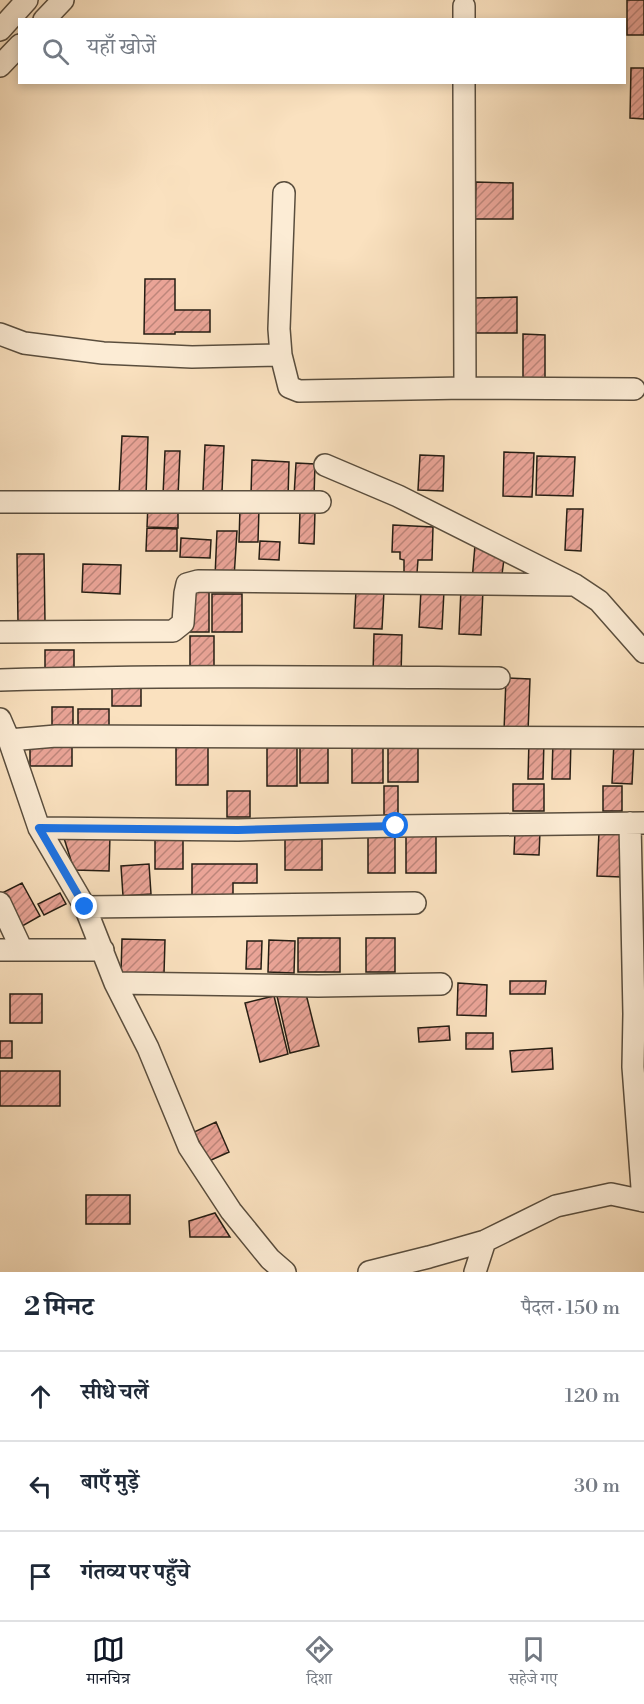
<!DOCTYPE html>
<html lang="hi">
<meta charset="utf-8">
<style>
:root{--surface:#fff;--page:#f6f6f7;--text:#1f2937;--muted:#747a83;--line:#e0e1e3;--accent:#111827}
body{margin:0;font-family:"Libre Bodoni","Noto Serif Devanagari",serif;background:var(--page);color:var(--text)}
.stop{position:absolute;width:18px;height:18px;margin:-14px;border:4px solid #1a73e8;border-radius:50%;background:#fff}
.stop.end{background:#1a73e8;border-color:#fff;box-shadow:0 2px 6px #0008}
.list{margin:0;padding:0;list-style:none}
h2{display:flex;justify-content:space-between;align-items:center;height:78px;margin:0;padding:0 24px;font-size:26px}
h2 small{font-size:20px;font-weight:400;color:var(--muted)}
.list li{display:grid;grid-template-columns:39px 1fr auto;gap:18px;align-items:center;box-sizing:border-box;height:90px;padding:0 24px;border-top:2px solid var(--line)}
.list b{display:block;font-size:22px;white-space:nowrap}
.list em{font-size:20px;font-style:normal;color:var(--muted)}
.icon{flex:none;width:33px;height:33px;fill:none;stroke:currentColor;stroke-width:2;stroke-linecap:round;stroke-linejoin:round}
.map{position:relative;flex:none;width:644px;height:1272px;overflow:hidden}
.search{position:absolute;background:var(--surface);box-shadow:0 3px 9px #0003;left:18px;right:18px;top:18px;height:66px;display:flex;align-items:center;gap:15px;box-sizing:border-box;padding:0 21px;border-radius:0px;color:var(--muted);font-size:22px}
.sheet{height:348px;background:var(--surface)}
nav{display:flex;justify-content:space-around;align-items:center;box-sizing:border-box;height:84px;border-top:2px solid var(--line);background:var(--surface);font-size:16px;color:var(--muted)}
nav a{display:grid;justify-items:center;gap:3px}
nav .on{color:var(--accent)}
.map>svg:first-child{display:block}
.building{fill:url(#building-hatch);stroke:#251d13;stroke-width:1.5}
.lines{fill:none;stroke-linecap:round;stroke-linejoin:round}
.minor-casing{stroke:#5a4e3e;stroke-width:24}
.minor{stroke:#fcecd5;stroke-width:21}
.route{stroke:#1a73e8;stroke-width:8}
</style>
<div class="map">
<svg width="644" height="1272" viewBox="0 0 644 1272">
<defs>
<pattern id="building-hatch" width="6" height="6" patternUnits="userSpaceOnUse" patternTransform="scale(1.5)"><rect width="6" height="6" fill="#eaa497"/><path d="M-1 1l2-2M0 6l6-6M5 7l2-2" fill="none" stroke="#bd857a"/></pattern>
</defs>
<rect width="100%" height="100%" fill="#fae1bf"/>
<filter id="stains"><feTurbulence type="fractalNoise" baseFrequency=".00333" numOctaves="4"/><feColorMatrix values="0 0 0 0 .2 0 0 0 0 .09 0 0 0 0 .02 0 0 0 .5 -.17"/></filter>
<radialGradient id="worn" r=".72"><stop offset=".6" stop-color="#630" stop-opacity="0"/><stop offset="1" stop-color="#630" stop-opacity=".3"/></radialGradient>
<!-- building -->
<path class="building" d="M627 0H644V35H627Z
M631 68H644V119L630 118Z
M476 182 513 183V219H475Z
M145 279H175V310H210V332H175V334H144Z
M517 297V333H475L474 298Z
M523 334 545 335V378H523Z
M122 436 148 437 146 496 119 495Z
M205 445 224 446 222 492 203 491Z
M165 451H180L178 496 163 495Z
M504 452 534 453 532 497 503 496Z
M420 455 444 456 443 491 418 490Z
M537 456 575 457 573 496 536 495Z
M252 460 289 462 288 497 251 495Z
M296 463 315 464 314 497 294 496Z
M148 504 178 505V528L147 527Z
M240 508H259L258 542H239Z
M567 509H583L581 551 565 550Z
M300 511H315L314 544 299 543Z
M393 525 433 527 432 560H418L417 573 404 572V560L400 559V552H392Z
M147 528 177 529V551H146Z
M217 531H237L234 578 215 577Z
M181 538 211 540 210 558 180 557Z
M260 541 280 542 279 560 259 559Z
M475 545 504 559 501 582 472 581Z
M17 554H44L45 622H18Z
M83 564 121 565 120 594 82 592Z
M461 589 483 590 481 635 459 634Z
M356 590 384 591 382 629 354 628Z
M421 590 444 591 442 629 419 627Z
M189 591H209V632H189Z
M212 594H242V632H212Z
M374 634 402 635 401 676 373 675Z
M190 636H214V672H190Z
M45 650H74V674H45Z
M506 678 530 679 528 732 504 731Z
M112 679H141V706H112Z
M52 707H73V733H52Z
M78 709H109V734H78Z
M553 739H571L570 779H552Z
M267 740H297V786H267Z
M300 740H328V783H300Z
M529 740H544L543 779H528Z
M30 741H72V766H30Z
M614 742H634L632 784 612 783Z
M176 743H208V785H176Z
M388 745H418V782H388Z
M352 747H383V783H352Z
M513 784H544V811H513Z
M384 786H398V815H384Z
M603 786H622V811H603Z
M227 791H250V817H227Z
M515 831 540 832 539 855 514 854Z
M406 832H436V873H406Z
M599 832 623 833 621 877 597 876Z
M368 833H395V873H368Z
M155 834H183V869H155Z
M63 835H110L109 871 74 870Z
M285 837H322V870H285Z
M149 864 151 894 123 896 121 866Z
M192 864H257V883H233V900H192Z
M22 883 40 916 17 929 0 894Z
M60 893 66 904 44 915 38 904Z
M298 938H340V972H298Z
M366 938H395V972H366Z
M122 939 165 940 164 974 121 973Z
M269 940 295 941 294 973 268 972Z
M247 941H262L261 969H246Z
M510 981H546L545 994H510Z
M458 983 487 985 486 1016 457 1015Z
M305 990 319 1046 290 1053 277 996Z
M10 994H42V1023H10Z
M274 996 288 1054 260 1062 245 1003Z
M449 1026 450 1040 419 1042 418 1028Z
M466 1033H493V1049H466Z
M0 1041H12V1058H0Z
M552 1048 553 1069 512 1072 510 1051Z
M0 1071H60V1106H0Z
M216 1122 229 1152 209 1161 194 1132Z
M86 1195H130V1224H86Z
M215 1213 230 1237H190L189 1221Z"/>
<g class="lines">
<defs>
<path id="minor" d="M464 6V20
M44 20 63 0
M0 30 27 0
M0 66 20 45
M464 82 465 388
M284 193 279 329 281 355 289 387 299 391 465 388 634 389
M0 334 24 343 103 353 192 357 281 355
M325 465 398 496 575 585 599 601 644 652
M0 502H320
M0 632 173 631 183 623 185 593 187 584 198 581 575 585
M0 680C166 675 333 677 499 678
M0 719 9 740 39 828 85 907 115 983 148 1048 189 1147 231 1211 270 1259 285 1272
M9 740 56 736 644 738
M630 823 634 1014 633 1067 643 1201
M39 828 238 830 396 826 644 823
M0 903 22 950
M85 907 415 903
M0 950H103
M115 983 318 986 441 984
M369 1272 429 1257 485 1241 556 1206 611 1194 644 1201
M475 1272 485 1241"/>
</defs>
<!-- minor casing -->
<use href="#minor" class="minor-casing"/>
<!-- minor -->
<use href="#minor" class="minor"/>
</g>
<g class="lines">
<!-- route -->
<path class="route" d="M85 907 39 828 238 830 396 826"/>
</g>
<rect width="100%" height="100%" filter="url(#stains)"/>
<rect width="100%" height="100%" fill="url(#worn)"/>
</svg>
<div class="stop" style="left:396px;top:826px"></div>
<div class="stop end" style="left:85px;top:907px"></div>
<div class="search"><svg class="icon" aria-label="search" viewBox="0 0 24 24"><circle cx="10" cy="10" r="6"/><path d="M15 15l6 6"/></svg>यहाँ खोजें</div>
</div>
<section class="sheet">
<h2>2 मिनट<small>पैदल · 150 m</small></h2>
<ul class="list">
<li><svg class="icon" aria-label="ahead" viewBox="0 0 24 24"><path d="M12 20V5M6 11l6-6 6 6"/></svg><div><b>सीधे चलें</b></div><em>120 m</em></li>
<li><svg class="icon" aria-label="left" viewBox="0 0 24 24"><path d="M17 20v-9H6M10 6l-5 5 5 5"/></svg><div><b>बाएँ मुड़ें</b></div><em>30 m</em></li>
<li><svg class="icon" aria-label="arrive" viewBox="0 0 24 24"><path d="M6 21V4h12l-3 4 3 4H6"/></svg><div><b>गंतव्य पर पहुँचे</b></div></li>
</ul>
</section>
<nav>
<a class="on"><svg class="icon" aria-label="map" viewBox="0 0 24 24"><path d="M3 6l6-2 6 2 6-2v14l-6 2-6-2-6 2zM9 4v14M15 6v14"/></svg>मानचित्र</a>
<a><svg class="icon" aria-label="directions" viewBox="0 0 24 24"><path d="M12 3l9 9-9 9-9-9zM9 14v-3h6M13 9l2 2-2 2"/></svg>दिशा</a>
<a><svg class="icon" aria-label="saved" viewBox="0 0 24 24"><path d="M7 4h10v16l-5-4-5 4z"/></svg>सहेजे गए</a>
</nav>
